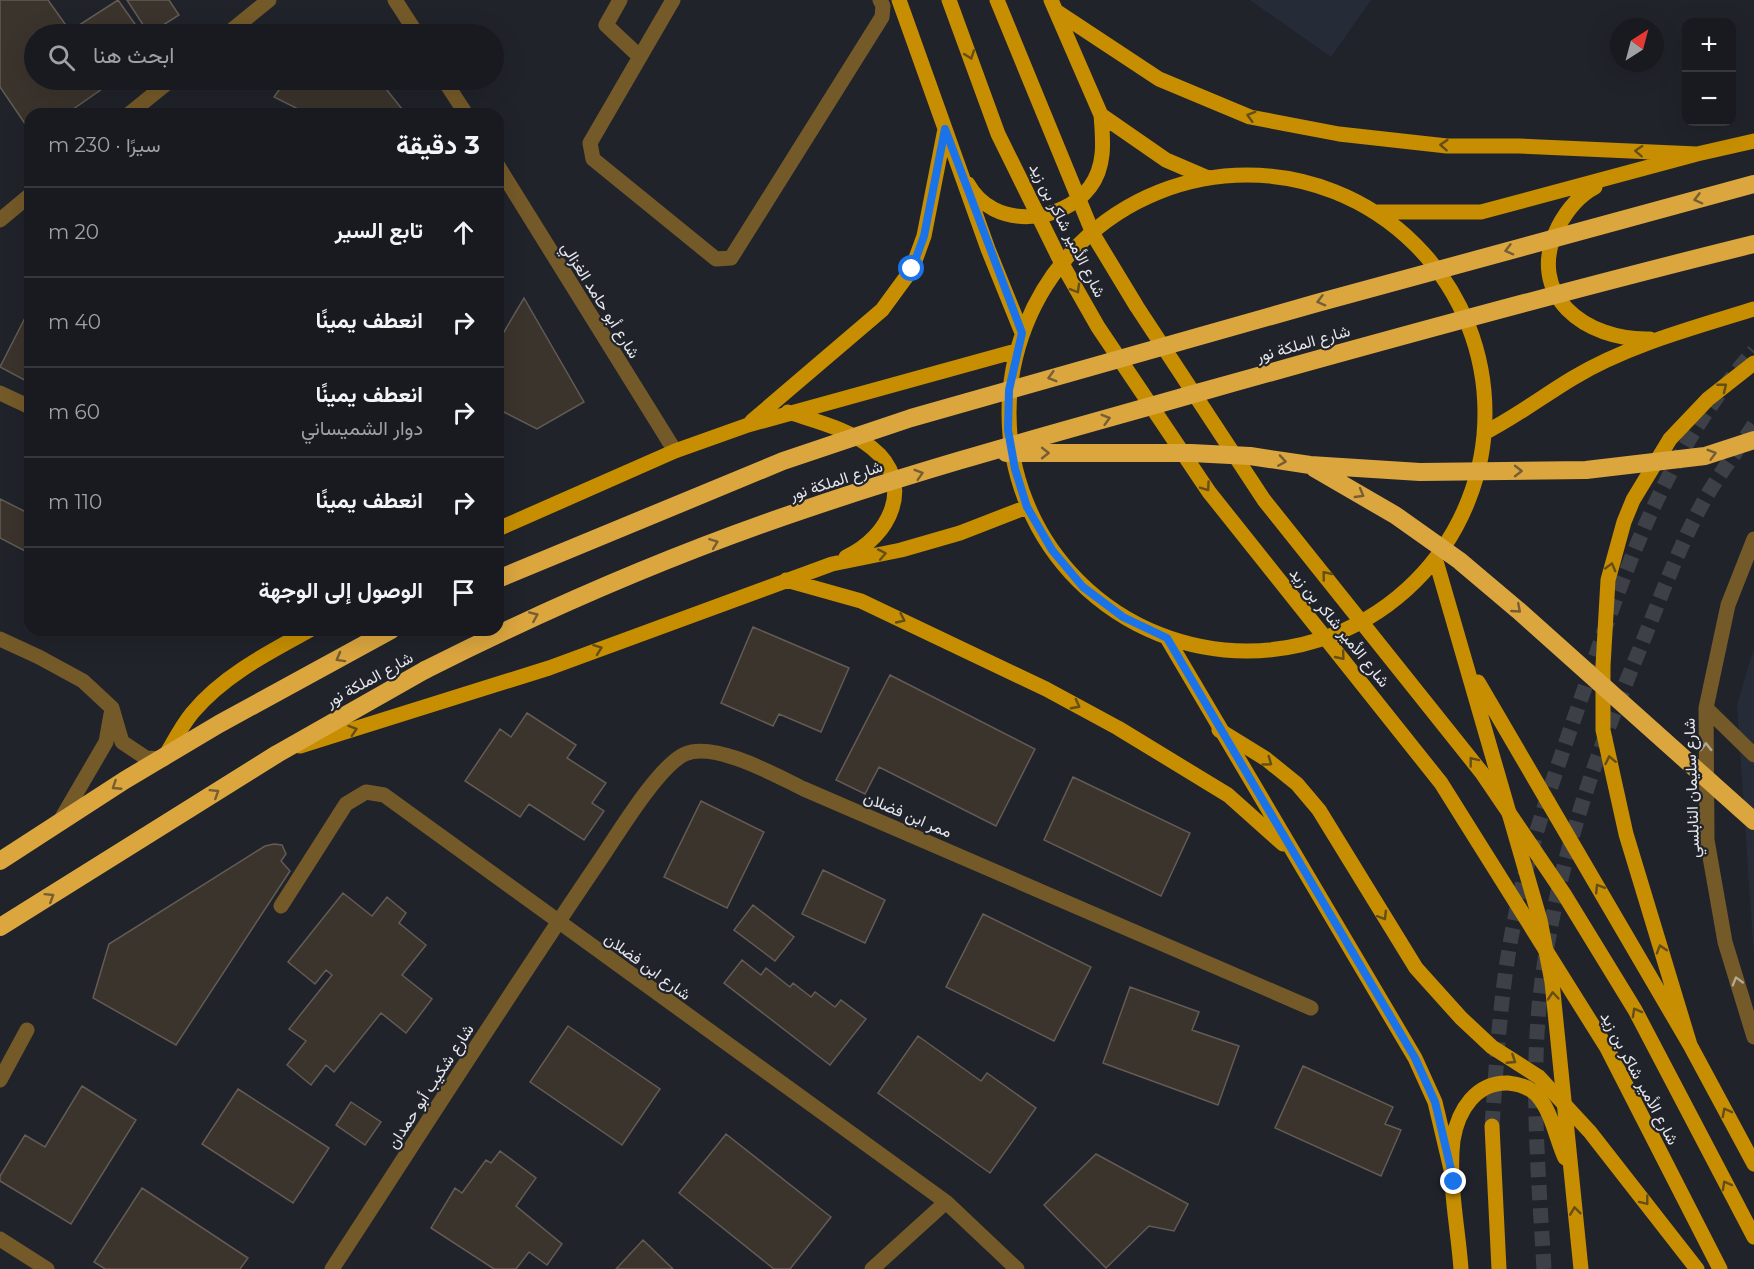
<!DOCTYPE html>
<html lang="ar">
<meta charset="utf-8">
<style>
:root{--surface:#191a20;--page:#26272d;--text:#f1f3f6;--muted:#9fa1a5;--line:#37383e}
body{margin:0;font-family:Montserrat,Vazirmatn,sans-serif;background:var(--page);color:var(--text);direction:rtl}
.controls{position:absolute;right:18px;top:18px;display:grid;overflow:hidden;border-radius:12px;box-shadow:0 6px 24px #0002}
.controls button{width:54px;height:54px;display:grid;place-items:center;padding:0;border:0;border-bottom:2px solid var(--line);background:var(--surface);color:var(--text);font:30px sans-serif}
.compass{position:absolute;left:1610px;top:18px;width:54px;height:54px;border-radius:50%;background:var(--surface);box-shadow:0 6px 24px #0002;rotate:36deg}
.stop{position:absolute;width:18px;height:18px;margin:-14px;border:4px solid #1a73e8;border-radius:50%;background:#fff}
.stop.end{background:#1a73e8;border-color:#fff;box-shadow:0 2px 6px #0008}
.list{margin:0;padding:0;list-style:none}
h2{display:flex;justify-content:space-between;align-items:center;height:78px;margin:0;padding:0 24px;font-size:26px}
h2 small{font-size:20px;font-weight:400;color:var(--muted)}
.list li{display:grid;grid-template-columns:39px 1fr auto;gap:18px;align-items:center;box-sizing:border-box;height:90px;padding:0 24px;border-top:2px solid var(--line)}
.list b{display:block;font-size:22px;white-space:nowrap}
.list p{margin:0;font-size:20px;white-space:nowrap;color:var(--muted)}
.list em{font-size:20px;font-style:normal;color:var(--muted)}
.icon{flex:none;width:33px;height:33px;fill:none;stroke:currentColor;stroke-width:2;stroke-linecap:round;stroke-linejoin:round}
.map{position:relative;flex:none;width:1754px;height:1269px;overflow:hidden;direction:ltr}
.search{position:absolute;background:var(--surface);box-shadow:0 6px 24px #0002;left:24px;top:24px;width:480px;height:66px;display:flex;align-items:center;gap:15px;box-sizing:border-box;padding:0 21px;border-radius:33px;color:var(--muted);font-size:22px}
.panel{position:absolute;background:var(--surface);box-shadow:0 6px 24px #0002;left:24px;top:108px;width:480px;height:528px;border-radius:18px;direction:rtl}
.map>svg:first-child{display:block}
.built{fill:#262b38}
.building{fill:#3b342d;stroke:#635b54;stroke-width:1.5}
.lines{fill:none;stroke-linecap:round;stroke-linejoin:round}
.major-tunnel{stroke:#3e4048;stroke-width:15;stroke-dasharray:15 8;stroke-linecap:butt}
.minor{stroke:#755a29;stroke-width:15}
.major{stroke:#c68e00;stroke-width:15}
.highway{stroke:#dca63f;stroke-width:18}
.major-bridge{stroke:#c68e00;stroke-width:15}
.highway-bridge{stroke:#dca63f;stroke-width:18}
.oneway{stroke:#634e1a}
.oneway2{stroke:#755e34}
.oneway3{stroke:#b3a894}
.route{stroke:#1a73e8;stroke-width:8}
.labels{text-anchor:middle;stroke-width:4.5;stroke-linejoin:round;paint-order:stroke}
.street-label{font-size:16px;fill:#e5e7ec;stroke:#21232b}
</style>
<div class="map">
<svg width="1754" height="1269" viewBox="0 0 1754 1269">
<rect width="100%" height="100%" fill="#21232b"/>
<!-- built -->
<path class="built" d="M1250 0H1371L1331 57Z
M1754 648V959L1737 705Z"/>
<!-- building -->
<path class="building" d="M0 0H48L70 31 118 0 142 34H34V80H115L66 114H30V131L0 87Z
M127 0H169L179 15 149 34Z
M286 80H379L406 114H308L274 97Z
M524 298 584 402 537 429 498 409V342Z
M30 308V383L0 367Z
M0 499 30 514V546L27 552 0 538Z
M753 627 849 668 821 732 779 714 773 726 721 703Z
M890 675 1035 749 996 826 879 767 865 794 836 780Z
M527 713 576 745 567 758 606 783 592 803 604 811 584 840 529 804 520 817 465 781 500 729 511 737Z
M1073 777 1190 833 1161 896 1044 840Z
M701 801 764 832 727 908 664 877Z
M274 844 282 845 286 854 281 861 290 871 176 1045 93 998 109 944 265 846Z
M823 870 885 900 865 943 802 914Z
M343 893 372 916 387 897 406 913 399 923 426 945 402 975 432 999 406 1033 381 1013 334 1072 326 1065 311 1085 287 1065 306 1041 289 1029 332 975 326 970 315 984 288 962Z
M753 905 794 937 775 961 734 930Z
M983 914 1091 967 1054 1041 946 987Z
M742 960 761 975 766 968 790 987 793 983 811 997 815 992 835 1007 841 1000 866 1019 830 1065 724 983Z
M1130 987 1199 1012 1192 1030 1239 1046 1218 1105 1103 1063Z
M568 1026 660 1089 622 1145 530 1082Z
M918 1036 981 1081 987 1073 1036 1108 990 1173 878 1093Z
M1303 1066 1393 1107 1385 1124 1401 1130 1381 1176 1275 1128Z
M82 1086 136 1120 71 1224 0 1181V1176L25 1135 45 1147Z
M238 1089 329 1148 293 1203 202 1144Z
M351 1102 381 1122 365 1145 336 1125Z
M726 1134 831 1217 790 1269H774L679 1193Z
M500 1151 536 1178 516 1206 562 1244 547 1265 529 1252 516 1269H494L431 1228 455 1188 462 1193 486 1160 491 1163Z
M1096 1154 1188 1204 1174 1231 1149 1226 1106 1268 1044 1205Z
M142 1188 248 1258 240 1269H105L94 1262Z
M643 1240 673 1269H616Z"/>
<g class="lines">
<!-- major-tunnel -->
<path class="major-tunnel" d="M1492 1126C1497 1058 1500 990 1514 923 1531 835 1563 752 1592 667 1630 553 1673 441 1754 351
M1544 1269C1539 1182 1531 1094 1539 1007 1551 885 1588 775 1634 663 1657 608 1677 549 1706 497 1721 472 1738 449 1754 425"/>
<!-- minor -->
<path class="minor" d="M395 0 417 34
M620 0 606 25 640 57
M673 0 590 143 593 159 716 259 731 258 882 17 883 6 880 0
M227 34 269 0
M444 80 466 114
M129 114 171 80
M498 166 675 451
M0 220 30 195
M0 393 30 407
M1754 539 1728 605 1706 708 1707 840 1725 942 1754 1037
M0 639 39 657 83 681 112 708 122 742 146 758 164 759
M1706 708 1754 755
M60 821 106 742 111 714
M281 906 346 804 366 792 384 795 946 1202 1017 1269
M0 1080 27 1030
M0 1239 47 1269
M332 1269C420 1134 507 997 598 863 616 837 658 766 685 754 715 741 777 776 804 789L1311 1008
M872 1269 946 1202"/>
<!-- major -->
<path class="major" d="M899 0 988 249 1022 333
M1051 0 1101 115 1166 160 1208 178
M1056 11 1159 79 1250 117 1339 134 1447 146H1518L1697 154
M1009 413a238 238 0 1 1 476 0a238 238 0 1 1-476 0Z
M968 184C993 230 1062 224 1090 187 1106 166 1103 139 1101 115
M1595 187C1578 196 1567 210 1558 227 1524 295 1586 341 1650 339
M1375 212H1481L1697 154 1754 141
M788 412C815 421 849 429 872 448 916 483 890 537 846 557
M752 421 882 310 912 269 924 236 945 129
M1486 432C1517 416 1543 396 1573 378 1628 345 1693 328 1754 309
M498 529 675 451 748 425 1016 351
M1436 561 1540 920 1552 982 1581 1269
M786 580 861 601 1046 689 1118 728 1228 795 1283 844
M1167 638 1415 1058 1435 1102 1454 1182
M1478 682 1690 1045 1754 1164
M300 746 549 668 832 564 901 550 960 533 1027 507
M166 755C174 741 182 725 193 712 224 675 268 653 310 630
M1690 1045 1626 834 1603 730V666L1608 580 1624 522 1633 500 1670 439 1708 399 1754 363
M1492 1126 1499 1269
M1461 1269C1458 1227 1448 1182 1453 1140 1458 1110 1476 1082 1508 1083 1519 1084 1529 1087 1537 1095 1552 1112 1556 1138 1565 1158"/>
<!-- highway -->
<path class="highway" d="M0 861 125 780 219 724 391 630
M0 927 277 754 425 670"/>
<!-- major-bridge -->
<path class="major-bridge" d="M949 0 998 134 1061 262 1098 327 1209 492 1441 783 1607 1048 1720 1269
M997 0 1094 236 1137 307 1264 500 1482 773 1564 894 1635 1010 1754 1237
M1219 730 1266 759 1297 784 1319 810 1416 968 1461 1018 1492 1047 1539 1077 1590 1132 1697 1269"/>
<!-- highway-bridge -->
<path class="highway-bridge" d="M1006 453H1191L1250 456 1310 465 1420 472 1586 470 1705 456 1754 440
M1314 468 1395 515 1460 561 1518 610 1754 821
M498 579 783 461 911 418 1317 303 1754 184
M425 670C548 608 675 553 806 509 935 465 1067 430 1197 393 1382 341 1567 290 1754 244"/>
</g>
<!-- one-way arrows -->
<defs><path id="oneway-chevron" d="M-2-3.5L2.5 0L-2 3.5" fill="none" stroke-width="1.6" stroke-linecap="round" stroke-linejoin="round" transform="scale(1.5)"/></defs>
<g class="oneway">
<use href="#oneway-chevron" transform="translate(970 55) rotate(70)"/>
<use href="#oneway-chevron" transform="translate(1251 116) rotate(-164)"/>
<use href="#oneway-chevron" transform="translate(1444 145) rotate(-176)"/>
<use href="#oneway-chevron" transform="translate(1639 151) rotate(-177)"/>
<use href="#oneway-chevron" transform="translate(1076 289) rotate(60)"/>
<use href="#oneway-chevron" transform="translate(1723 387) rotate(-39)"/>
<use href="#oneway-chevron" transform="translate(1206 487) rotate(55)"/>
<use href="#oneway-chevron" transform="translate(882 554) rotate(-11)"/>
<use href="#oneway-chevron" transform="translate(1611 567) rotate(-75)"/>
<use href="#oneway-chevron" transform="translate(1326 575) rotate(-129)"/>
<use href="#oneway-chevron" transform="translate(901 619) rotate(25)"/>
<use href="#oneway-chevron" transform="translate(598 649) rotate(-20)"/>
<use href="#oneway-chevron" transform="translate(1341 656) rotate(51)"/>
<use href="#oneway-chevron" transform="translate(1076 705) rotate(28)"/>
<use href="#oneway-chevron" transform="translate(353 730) rotate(-18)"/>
<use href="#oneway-chevron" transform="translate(1610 760) rotate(-102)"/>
<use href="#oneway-chevron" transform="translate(1473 761) rotate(-128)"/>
<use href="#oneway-chevron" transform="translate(1268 762) rotate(36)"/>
<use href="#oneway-chevron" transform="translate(1599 888) rotate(-122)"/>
<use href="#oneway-chevron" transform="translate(1383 916) rotate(58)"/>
<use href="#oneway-chevron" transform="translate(1661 949) rotate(-107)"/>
<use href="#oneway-chevron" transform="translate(1553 996) rotate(-95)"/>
<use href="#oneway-chevron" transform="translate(1636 1012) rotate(-119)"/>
<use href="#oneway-chevron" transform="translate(1512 1060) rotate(33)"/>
<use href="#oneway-chevron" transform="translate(1726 1112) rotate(-118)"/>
<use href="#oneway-chevron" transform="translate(1726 1185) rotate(-119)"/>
<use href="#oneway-chevron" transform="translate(1645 1201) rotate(52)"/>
<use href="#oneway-chevron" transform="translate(1575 1211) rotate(-97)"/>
</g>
<g class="oneway2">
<use href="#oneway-chevron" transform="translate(1698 199) rotate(165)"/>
<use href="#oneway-chevron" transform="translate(1509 250) rotate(165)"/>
<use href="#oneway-chevron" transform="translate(1321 301) rotate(165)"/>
<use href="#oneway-chevron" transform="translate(1052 377) rotate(164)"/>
<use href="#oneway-chevron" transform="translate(1106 419) rotate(-16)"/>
<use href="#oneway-chevron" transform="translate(1045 453)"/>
<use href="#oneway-chevron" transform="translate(1712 454) rotate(-16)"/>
<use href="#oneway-chevron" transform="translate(1282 461) rotate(9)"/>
<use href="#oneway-chevron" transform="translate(1518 471)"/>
<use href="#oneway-chevron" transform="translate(919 474) rotate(-17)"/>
<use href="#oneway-chevron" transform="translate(1360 494) rotate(30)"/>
<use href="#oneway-chevron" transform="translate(714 543) rotate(-21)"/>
<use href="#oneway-chevron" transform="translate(1517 609) rotate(41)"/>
<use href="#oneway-chevron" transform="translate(534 616) rotate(-23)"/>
<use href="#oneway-chevron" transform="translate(340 658) rotate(151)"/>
<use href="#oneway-chevron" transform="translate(116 786) rotate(147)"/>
<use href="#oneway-chevron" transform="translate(215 793) rotate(-32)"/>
<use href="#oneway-chevron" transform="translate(50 897) rotate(-32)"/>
</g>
<g class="oneway3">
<use href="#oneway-chevron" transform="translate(1706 747) rotate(-91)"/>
<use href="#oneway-chevron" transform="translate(1737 981) rotate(-106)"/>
</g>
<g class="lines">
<!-- route -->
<path class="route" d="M912 269 924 236 945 129 1022 333 1009 390 1008 430 1015 469 1027 507 1052 550 1083 587 1123 617 1167 638 1415 1058 1435 1102 1454 1182"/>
</g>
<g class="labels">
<!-- street labels -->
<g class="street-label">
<text transform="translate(1068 230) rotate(63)" y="6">شارع الأمير شاكر بن زيد</text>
<text transform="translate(601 300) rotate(58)" y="6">شارع أبو حامد الغزالي</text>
<text transform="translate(1303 343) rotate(-16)" y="6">شارع الملكة نور</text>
<text transform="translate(836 480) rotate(-18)" y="6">شارع الملكة نور</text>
<text transform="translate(1340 627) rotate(51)" y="6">شارع الأمير شاكر بن زيد</text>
<text transform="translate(369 679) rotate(-29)" y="6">شارع الملكة نور</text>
<text transform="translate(1691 788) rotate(-92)" y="6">شارع سليمان النابلسي</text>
<text transform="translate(908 814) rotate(23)" y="6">ممر ابن فضلان</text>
<text transform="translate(648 966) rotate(36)" y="6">شارع ابن فضلان</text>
<text transform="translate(1640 1078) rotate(62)" y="6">شارع الأمير شاكر بن زيد</text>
<text transform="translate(430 1086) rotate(-57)" y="6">شارع شكيب أبو حمدان</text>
</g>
</g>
</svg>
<div class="controls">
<button>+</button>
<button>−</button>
</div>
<svg class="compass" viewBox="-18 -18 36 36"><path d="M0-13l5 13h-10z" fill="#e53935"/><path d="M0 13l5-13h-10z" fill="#9fa1a5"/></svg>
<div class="stop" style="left:912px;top:269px"></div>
<div class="stop end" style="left:1454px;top:1182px"></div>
<div class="search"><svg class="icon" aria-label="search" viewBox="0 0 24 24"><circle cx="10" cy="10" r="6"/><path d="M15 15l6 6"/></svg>ابحث هنا</div>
<section class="panel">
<h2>3 دقيقة<small>سيرًا · 230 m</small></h2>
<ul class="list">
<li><svg class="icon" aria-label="ahead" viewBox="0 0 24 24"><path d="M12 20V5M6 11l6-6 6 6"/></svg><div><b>تابع السير</b></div><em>20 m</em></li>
<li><svg class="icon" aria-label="right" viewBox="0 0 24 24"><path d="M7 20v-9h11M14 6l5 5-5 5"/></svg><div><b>انعطف يمينًا</b></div><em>40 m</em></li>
<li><svg class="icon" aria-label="right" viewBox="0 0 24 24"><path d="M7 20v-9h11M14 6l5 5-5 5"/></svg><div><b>انعطف يمينًا</b><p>دوار الشميساني</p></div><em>60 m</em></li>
<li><svg class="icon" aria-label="right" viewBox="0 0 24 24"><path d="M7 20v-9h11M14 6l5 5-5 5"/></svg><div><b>انعطف يمينًا</b></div><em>110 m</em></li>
<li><svg class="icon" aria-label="arrive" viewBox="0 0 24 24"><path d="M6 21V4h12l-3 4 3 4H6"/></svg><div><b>الوصول إلى الوجهة</b></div></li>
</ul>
</section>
</div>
